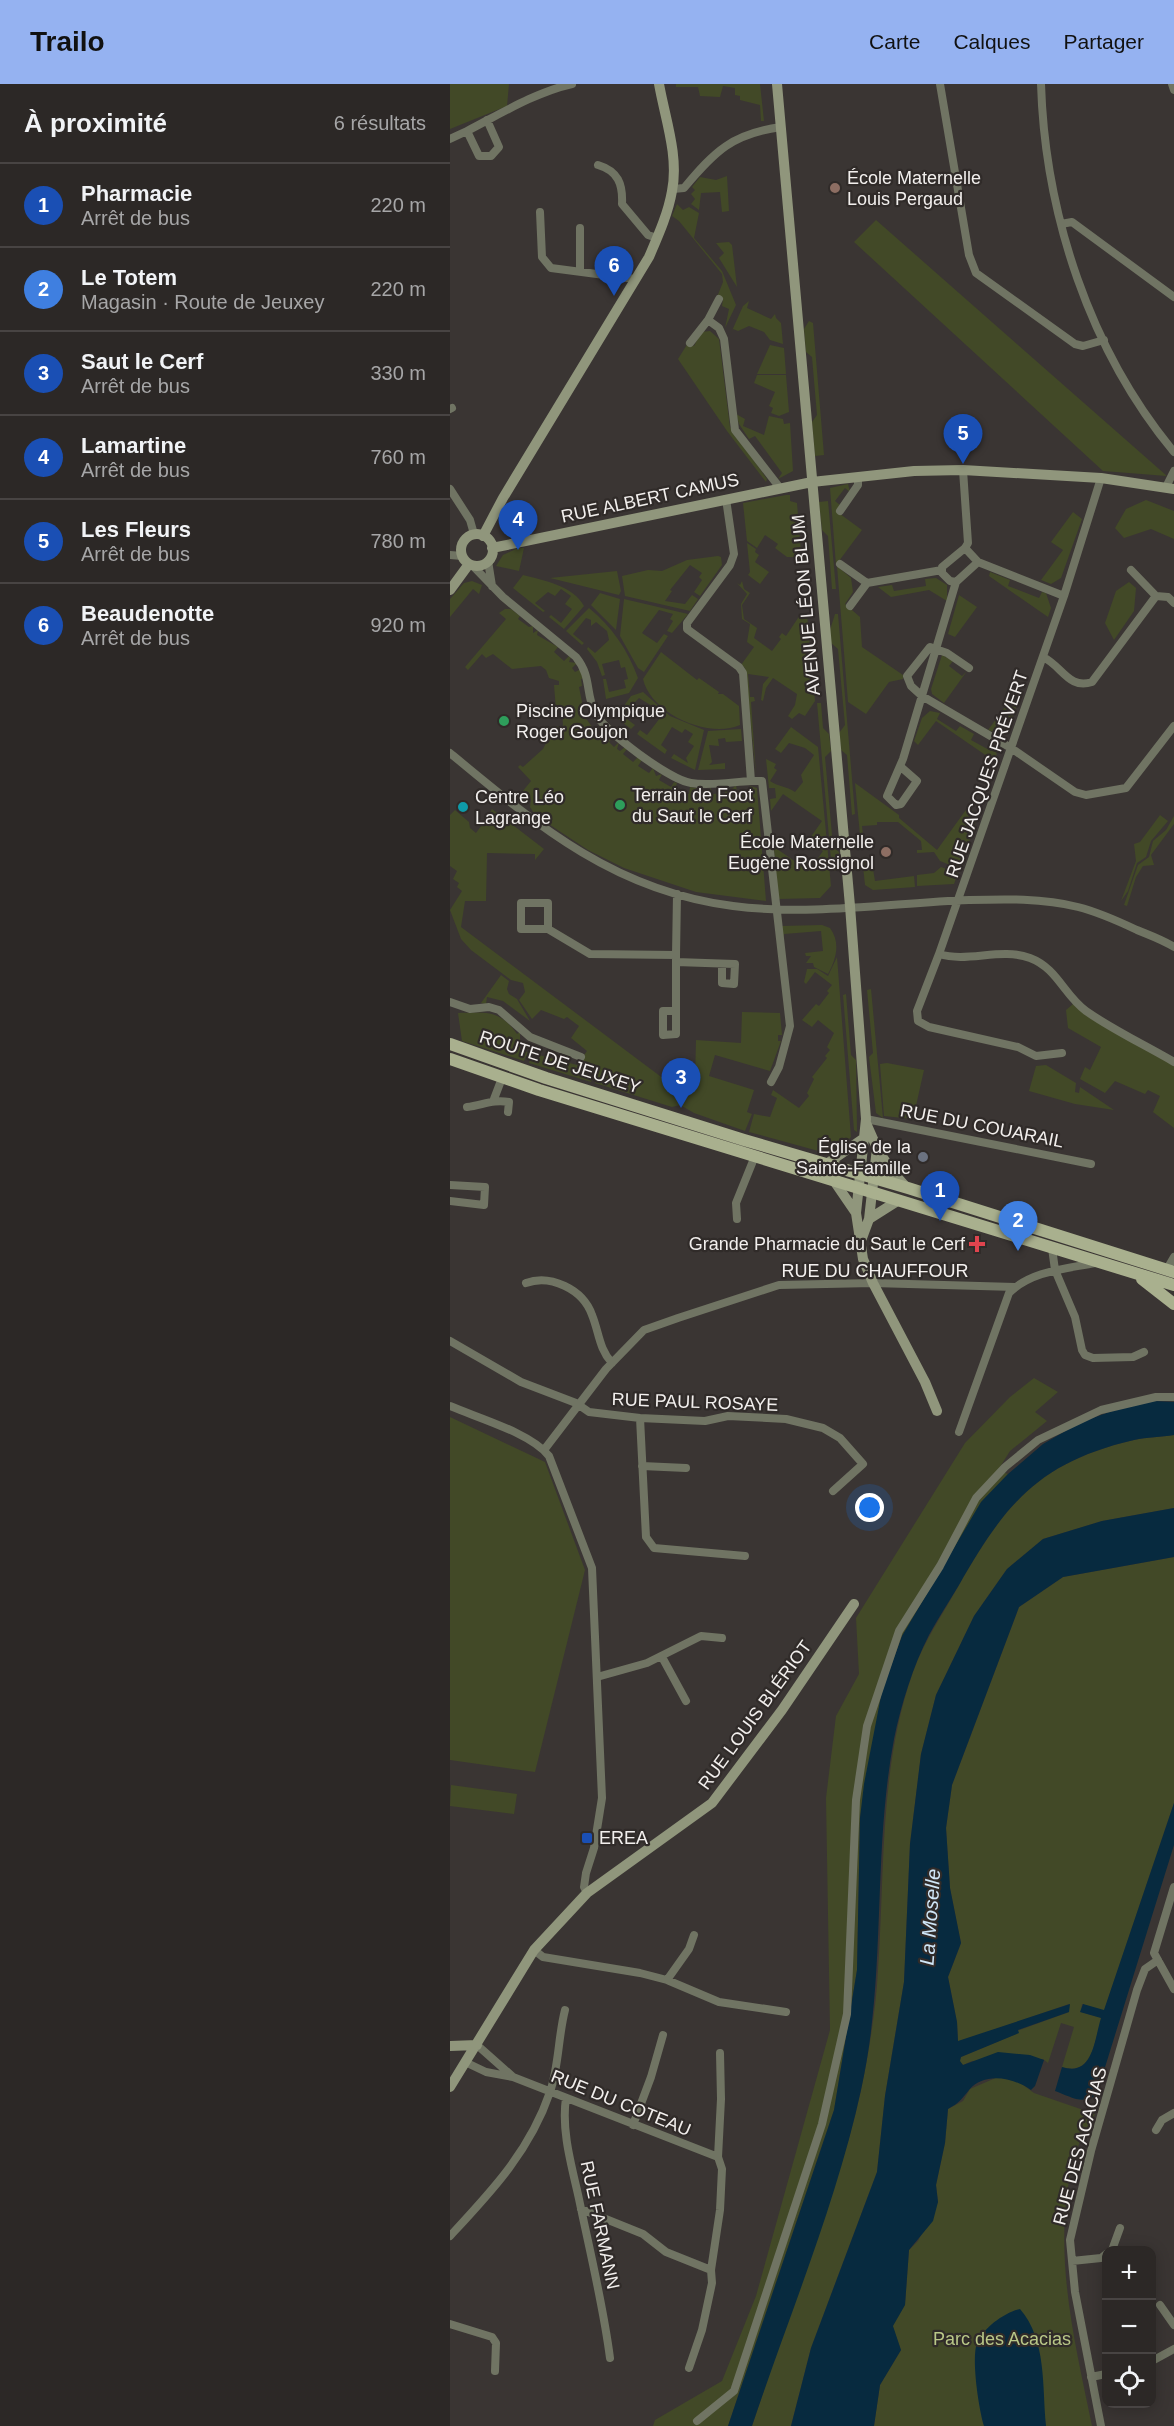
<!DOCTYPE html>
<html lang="fr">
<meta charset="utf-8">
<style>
:root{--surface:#2c2826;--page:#383432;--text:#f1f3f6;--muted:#a6a6a7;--line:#484443;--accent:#95b2f1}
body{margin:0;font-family:Arial,sans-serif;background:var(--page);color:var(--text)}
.controls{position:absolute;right:18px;bottom:18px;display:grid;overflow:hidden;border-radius:12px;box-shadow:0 3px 15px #0003}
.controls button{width:54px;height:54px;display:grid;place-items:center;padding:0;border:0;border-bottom:2px solid var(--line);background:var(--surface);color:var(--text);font:30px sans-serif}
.you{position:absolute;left:420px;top:1424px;width:21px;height:21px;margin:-15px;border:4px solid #fff;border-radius:50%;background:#1a73e8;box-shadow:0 0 0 9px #1a73e833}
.badge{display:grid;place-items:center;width:39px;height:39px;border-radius:50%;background:var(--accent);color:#fff;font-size:20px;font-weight:700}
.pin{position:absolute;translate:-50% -50px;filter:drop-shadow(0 2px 3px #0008)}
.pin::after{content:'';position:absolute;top:32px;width:21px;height:18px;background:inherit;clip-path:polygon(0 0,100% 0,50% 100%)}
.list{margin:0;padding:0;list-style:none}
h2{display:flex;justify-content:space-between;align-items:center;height:78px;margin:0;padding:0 24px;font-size:26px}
h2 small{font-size:20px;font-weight:400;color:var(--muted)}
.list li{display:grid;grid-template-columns:39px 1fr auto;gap:18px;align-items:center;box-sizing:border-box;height:84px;padding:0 24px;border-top:2px solid var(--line)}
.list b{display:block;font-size:22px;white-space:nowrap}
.list p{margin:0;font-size:20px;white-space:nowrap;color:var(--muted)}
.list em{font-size:20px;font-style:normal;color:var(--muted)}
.icon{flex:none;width:33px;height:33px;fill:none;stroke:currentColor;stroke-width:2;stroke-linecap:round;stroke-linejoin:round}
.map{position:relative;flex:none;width:724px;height:2342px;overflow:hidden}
header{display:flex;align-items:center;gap:36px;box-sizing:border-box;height:84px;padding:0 30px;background:var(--accent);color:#111}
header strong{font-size:28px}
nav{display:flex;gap:33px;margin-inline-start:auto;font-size:21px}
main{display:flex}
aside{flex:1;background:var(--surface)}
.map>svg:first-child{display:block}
.green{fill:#424927}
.water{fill:#072a3f}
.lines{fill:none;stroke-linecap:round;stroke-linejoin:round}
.street{stroke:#707463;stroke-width:8}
.secondary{stroke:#90967c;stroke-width:10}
.primary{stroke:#a9b08e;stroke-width:12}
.education-dot{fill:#8d6e63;stroke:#302b29;stroke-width:2}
.leisure-dot{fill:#2e9e5b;stroke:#302b29;stroke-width:2}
.culture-dot{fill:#0f9aa8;stroke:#302b29;stroke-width:2}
.worship-dot{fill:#6b7280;stroke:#302b29;stroke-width:2}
.health-dot{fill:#e0444e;stroke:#302b29;stroke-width:2}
.transit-dot{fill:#1a4fb4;stroke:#302b29;stroke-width:2}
.labels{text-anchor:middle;stroke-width:4.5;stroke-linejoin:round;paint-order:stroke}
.poi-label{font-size:18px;fill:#f2efed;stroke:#302b29;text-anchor:start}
.street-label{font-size:18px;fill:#f2efed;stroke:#302b29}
.park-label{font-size:18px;fill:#b9c788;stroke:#302b29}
.water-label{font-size:20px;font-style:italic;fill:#d0e7f8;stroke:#302b29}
</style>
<header>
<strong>Trailo</strong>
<nav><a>Carte</a><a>Calques</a><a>Partager</a></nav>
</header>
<main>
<aside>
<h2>À proximité<small>6 résultats</small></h2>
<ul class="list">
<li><span class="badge" style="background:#1a4fb4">1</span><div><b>Pharmacie</b><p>Arrêt de bus</p></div><em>220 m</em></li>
<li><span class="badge" style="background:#3f7fe0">2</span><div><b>Le Totem</b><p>Magasin · Route de Jeuxey</p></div><em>220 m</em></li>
<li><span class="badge" style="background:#1a4fb4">3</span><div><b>Saut le Cerf</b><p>Arrêt de bus</p></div><em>330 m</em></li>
<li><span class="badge" style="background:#1a4fb4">4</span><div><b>Lamartine</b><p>Arrêt de bus</p></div><em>760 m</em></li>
<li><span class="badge" style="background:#1a4fb4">5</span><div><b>Les Fleurs</b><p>Arrêt de bus</p></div><em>780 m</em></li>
<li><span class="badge" style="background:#1a4fb4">6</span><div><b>Beaudenotte</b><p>Arrêt de bus</p></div><em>920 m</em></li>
</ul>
</aside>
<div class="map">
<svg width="724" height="2342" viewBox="0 0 724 2342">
<rect width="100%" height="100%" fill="#3a3533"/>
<!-- green -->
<path class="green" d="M0 0H59L57 22 0 45Z
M226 0H310L314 37H311L310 21 290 16V12L285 11V4L273 2 270 13 250 12 248 3H226Z
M277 92 279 127 272 128 270 108 251 109 249 126 241 120 245 115 241 110 245 106 242 103 250 93 266 96Z
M227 120 233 126 239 123 249 129 244 154 272 187 286 221 275 244 279 225 272 222 273 215 267 213 273 198 272 190 229 137 222 132Z
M426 136 717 392 653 387 404 158Z
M279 158 282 161 287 203 269 174 274 169 266 159Z
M299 217 297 224 321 235 325 230 326 234 331 239 333 260 320 256 314 248 299 242 288 247 283 245 281 249 293 222Z
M359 237 363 239 374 371 365 372 362 338 367 331 362 273 356 268 354 245Z
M260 247 269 255 280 343 317 395 316 398 277 347 228 275 238 259 244 262 251 248Z
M320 261 334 264 336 290H307Z
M307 291H336L339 328 329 332 321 329 323 324 319 322 325 308 304 299Z
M286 330 295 335 293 342 314 351 319 332 333 335 334 340 340 339 343 387 328 395 332 389 305 352 299 355 289 340Z
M398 400 400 408 395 404 385 417 390 421 386 427 412 446 386 481 380 404Z
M336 411H340V417L347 419 351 468H346L347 473H337L325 464 328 460 315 451 307 464 297 457 293 419Z
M696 416 724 427V455L701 445 674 454 665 444 676 425Z
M378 417 386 505H382L378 452 372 446 369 418Z
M623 428 632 435 611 494 601 500 591 496 613 466 601 458Z
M297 459 306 465 305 468 309 471 305 478 319 488 310 500 298 491 300 488Z
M68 464H74L69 487 46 482 53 471Z
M268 472 271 473 272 481 250 512 244 508 252 496 249 493 252 489 240 481 220 506 222 507 215 517 235 520 242 511 248 515 240 527 175 512 172 492 198 486 212 487 237 476Z
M387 482 401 494 403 508 395 520 410 533 412 563 453 591V595L439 598 416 630 398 618Z
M167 487 171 507 169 511 100 494Z
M540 488 560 496 558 502 589 514 592 508 596 509 601 524 598 533 539 492Z
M73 491C93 496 124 502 134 522L114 545 99 533 101 531 111 539 122 525 115 520 121 512 111 505 105 512 98 508 85 519 95 527 93 528 63 504Z
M486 494 497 501V517L479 506 441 513 428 503 442 501 444 507 476 502 475 495Z
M22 497 32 501 29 510 23 505 0 533V515L14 499Z
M292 497 294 505 300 509 292 521 294 535 307 544 304 554 322 567 331 555 329 553 332 549 336 552 350 531 357 530 365 617 355 632 349 629 342 635 338 632 345 621 347 610 323 594 316 604 313 617 311 616 313 600 319 593 298 590 300 613H304L305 617 301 618 306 691 295 584 291 581 304 563 297 558 300 540 292 535 291 520 297 510 287 499 290 501Z
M679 498 686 504 684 527 664 556 655 539 666 507Z
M150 509 170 515 166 546 141 521Z
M509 511 527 523 505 553 498 550Z
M174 515 238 530 222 549 217 547 223 537 220 535 223 530 209 526 192 549 207 559 214 550 218 552 194 588 188 584 170 552Z
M139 524C162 543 178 566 188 594L179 609 156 615 153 595H156L159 608 176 604 174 596 178 595 175 583 171 584 169 576 152 580 155 591 152 592 147 578 137 565 138 563 145 569 159 556 157 547 146 538 141 542V536L136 534 123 550 134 559 132 561 116 547Z
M55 525H61L70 532 68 535 79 543 83 542V549L88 546 87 551 108 563 104 568 114 577 119 572 121 573 119 578 127 579 122 584 125 588 131 585 135 594 131 595 132 602 129 603 135 633 145 647 150 643 163 653 159 658 164 663 169 658 167 665 170 667 175 663 177 665 173 670 183 678 188 673 192 676 188 682 199 689 203 684 206 692 212 690 209 696 221 703 224 698 227 699 225 705 239 710 240 703 246 704V710H260V703L263 710 275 709V702L280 707 286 701 287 708 300 707V702L307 704 316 817 246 808 174 784 138 766 85 731 80 723 81 715 68 713 81 697 68 683 70 681 73 683 93 665 102 648 97 643 113 642 112 626H106L104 601H109V597L99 594 96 586 91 582 62 585 43 570 36 574 32 570 18 586 15 583 56 535 49 529Z
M385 530H388L405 730 402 731 397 671 391 666 389 649 395 641 388 565 381 559 380 546Z
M211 568 247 596 249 594 269 608 268 610H273L289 622 290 641C258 655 201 630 193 595Z
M492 571 503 577 499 582 512 592 517 587 494 619 482 610 481 605Z
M567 607 571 609 559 644 549 650 538 646Z
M193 608 220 632 254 646 245 686 221 674 224 670 238 679 236 674 244 662 238 658 243 650 235 645 232 649 222 643 211 661 217 666 215 670 187 650 190 646 197 651 210 634 204 629 207 625 189 614 180 623 181 624 174 633 185 641 181 645 166 633 181 612Z
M367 619H371L373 644 379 650 381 667 375 673 383 762 389 768 391 785 382 787Z
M480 627 490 629 487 635 506 647 510 642 524 650 521 656 541 667 546 661 547 679 486 637 468 661 464 657 472 634Z
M341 643 368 663 381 802 370 814 328 815 323 752 331 758 327 765 359 787 373 767 358 757 372 737 333 710 321 727 320 715 326 714 325 704H319L316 675 326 680 324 684 327 686 320 697C329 703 336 702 345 708L353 698 351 691 364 671 355 664 339 659 331 669 325 665Z
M291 645 292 657 276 658 275 654 268 655 269 662 259 661 262 678 259 681 275 679V685L248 686 258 647Z
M405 699 449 731V734L487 766 518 723 528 731 510 785 490 777 484 768 467 769V766H472L471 757 448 738H427V741L412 742 413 751H410Z
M42 725 94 765 85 776V770L37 769 36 817H15L11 843 234 1010 245 996 246 956 291 959 292 928 330 929 332 951H328V957H331L320 987 265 971 259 992 304 1006 297 1028 302 1030 295 1047 244 1029 230 1021 222 1023 145 999 146 994 143 993 141 998 79 979 80 974 76 972 74 977 12 957 8 929C37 928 50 926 67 950L70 948V966L127 981 137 967 121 954 129 942 117 933 114 935 91 926 82 935 69 916 75 908 73 899 61 896 21 866 11 855 0 826 12 807 7 803 9 799 3 795 7 787 0 782V731L5 726 19 738 20 744 26 749 36 735 40 738 44 733 40 728Z
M710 731 718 737 701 757 696 773 687 779 678 807 671 817 686 777 684 760 690 758Z
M724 732V740L701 771 704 781 693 782 686 793 677 822 674 821 688 781 699 773 703 757 716 746Z
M412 773H415V779H422L425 797 464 792 465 803 423 806 415 801Z
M491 783 508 789 504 800 467 802V791L484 789Z
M372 841 380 844C391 859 386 875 378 890L364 883 363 879H356L361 872H356L355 869 373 867 371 847 334 850V856L331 842Z
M387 873 401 1053 391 1063 372 1068 299 1048 304 1030 320 1033 327 1014 321 1011 323 1006 349 1024 359 1012 357 1009 364 995 362 993 377 974 375 972 380 966 377 963 384 949 368 936 362 943 352 936 366 920 369 922 379 909 377 907 382 901 365 888 356 900 354 898 357 885H367L378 892Z
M51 891 59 897 57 905 59 910 67 915 80 937 53 917 37 913 36 920 31 919Z
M421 905 433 1034 426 1029 419 973 423 969 417 906Z
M396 910 401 971 406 976 407 1048 404 1046 393 911Z
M623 920 640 934 724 981V1044L703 1028 710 1012 698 1006 695 1010 665 997 655 1009 630 995 635 983 640 986 651 963 618 944 616 926Z
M437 979 474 986 463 1035 434 1032 430 980Z
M596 981 626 999 625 1008 629 1009 630 1003 664 1026 625 1020 579 1007 586 982Z
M584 1294 608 1308 585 1328 597 1337 560 1367 548 1386 558 1390 533 1416 452 1552 432 1607 410 1734 407 1886 384 2026 278 2342H203L205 2336 272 2297 306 2212 380 1946 376 1714 386 1632 409 1590 406 1534 515 1359 560 1313Z
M0 1333 95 1378 135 1486 85 1688 0 1676Z
M724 1351V1424L652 1437 593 1455 557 1485 524 1532 486 1611 471 1670 460 1760 454 1898 435 2012 427 2088 361 2264 341 2342H302C319 2291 336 2240 354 2189 375 2129 398 2068 411 2006 419 1968 426 1925 428 1886 435 1786 429 1684 463 1588 474 1557 493 1530 509 1501 555 1420 589 1378 684 1356 697 1353 711 1353 724 1351Z
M724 1473V1719L654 1927 632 1920 631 1928 652 1934C644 1957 643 1993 612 1983L624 1943 611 1939 598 1979 593 1975 522 1977 513 1981 509 1977 511 1973 568 1949 567 1947 619 1928V1920L508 1958 507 1938 498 1893 511 1859 500 1804 496 1744 502 1701 569 1523 613 1493Z
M1 1701 67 1710 64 1730 0 1722Z
M548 1993 569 1998 584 2009 645 2030C638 2044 629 2057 625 2071 600 2161 624 2254 642 2342H424L430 2301 451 2266 442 2242 455 2221 459 2166 468 2157 488 2118 486 2101 495 2059 498 2025 513 2017 520 2005Z"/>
<!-- water -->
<path class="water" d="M704 1317 724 1318V1351C711 1353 697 1353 684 1356 589 1378 555 1420 509 1501 499 1518 488 1534 479 1551 463 1582 451 1621 444 1655 422 1771 437 1890 411 2006 386 2121 339 2231 302 2342H278L384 2026 407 1886 410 1734 414 1700 432 1607 452 1552 531 1418 558 1390 593 1360 631 1338 671 1324Z
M724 1424V1473L613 1493 569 1523 502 1701 496 1744 500 1804 511 1859 498 1893 507 1938 508 1957 620 1920 619 1928 568 1946 569 1949 511 1973 510 1977 513 1981 548 1968 580 1971 594 1976 585 2002 581 2006C564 1994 535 1987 519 2006 511 2016 509 2019 498 2025L495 2059 486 2101 488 2118 483 2137 459 2166 455 2221 443 2242 451 2266 430 2301 424 2342H341L361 2264 427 2088 435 2012 454 1898 460 1760 471 1670 486 1611 524 1532 557 1485 593 1455 652 1437Z
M724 1719V1761L647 2009C636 2023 619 2012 605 2007L612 1983C643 1993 644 1957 651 1934L630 1928 633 1920 654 1926Z
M570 2225C597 2256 592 2303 596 2342H534C529 2326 521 2275 527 2259 533 2244 555 2228 570 2225Z"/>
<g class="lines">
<!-- street -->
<path class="street" d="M490 0 519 171 526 189 625 260 633 262 654 256
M591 0C595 130 640 267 724 368
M722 0 724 6
M37 36 49 63 41 72H29L17 47C50 30 86 8 122 0
M0 55 17 47
M148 81C168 87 173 100 172 120L198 151 207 154
M223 105 234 104C265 67 282 50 331 43
M90 128 92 173 101 184 185 195
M611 140 622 138 724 213
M130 144V187
M258 236 269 244 274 255 285 346 330 404
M240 259 258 236 269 215
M0 325 2 324
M513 386 518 459 515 464
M716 403 724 387
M0 405 20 436 24 450
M390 427 408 401V393
M0 471 12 472
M38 477 42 502
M528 478 614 512
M390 480 417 499
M22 481 53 513 126 573C142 593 135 608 145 629 155 648 220 696 241 699 260 702 282 698 301 697L293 589 289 583 237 545V539L280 481 284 470 276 415
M681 486 706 512
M400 522 417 499 492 486
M593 573C612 582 619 606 642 598L706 512 718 513 724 519
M519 584 497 569 480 563 457 592 461 602 472 612 561 664 625 708 636 711 676 704 724 642
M0 669C88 742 165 807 283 822 360 832 441 819 519 816 554 815 593 814 628 823 648 828 668 837 687 846 699 851 713 856 724 863
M451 683 467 697 451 720 446 721 437 712 453 675 506 498 528 478 515 464 492 483V489L500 497 506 498
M301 697H312L340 942 329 983 321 998
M98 845H71V819H98V845L140 870 226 871 227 810
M489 870 614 512 651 394
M226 871V950L213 951V927H226
M226 878 285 880 284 900 272 899V880
M0 918 20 925 39 923 49 926 80 953 131 973
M612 969 586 972 568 963 479 943 468 937 467 927 489 870C518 879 551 863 580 874 607 884 614 911 636 927 663 946 695 961 724 978
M44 1015 52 994
M17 1023C33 1021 43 1015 59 1018L58 1028
M416 1035 641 1080
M0 1101 35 1103 34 1121 0 1117
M287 1135 286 1119 305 1072
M602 1164 605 1186 625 1233 632 1266 635 1271 643 1274 683 1273 694 1268
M717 1185 724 1173
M76 1199C100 1190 133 1205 142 1231 149 1248 149 1265 162 1279
M0 1257 71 1298 126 1319 139 1328 190 1334 255 1337 278 1332 336 1335 373 1344 390 1354 413 1380 383 1407
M0 1322C28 1334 81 1349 99 1372L142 1484 152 1714 144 1764 136 1789 134 1803 137 1809
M190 1334 196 1453 204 1464 295 1472
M509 1348 559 1209C581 1187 615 1185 645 1179
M94 1366 156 1285 194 1246 228 1234 329 1201 423 1199 565 1203
M192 1382 236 1384
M212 1573 236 1617
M147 1593 197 1579 251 1552 272 1554
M724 1803 704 1869 724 1905
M84 1866 93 1873 190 1889 217 1896 269 1918 336 1928
M217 1896 239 1865 244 1851
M27 1961 62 1992
M15 1978 36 1988 63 1993 268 2073
M116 2014C111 2047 122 2083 129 2115 140 2168 153 2220 160 2274
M183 2041 201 1993 213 1951
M706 2046 712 2036 724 2029
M131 2125 193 2150 216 2168 261 2186
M0 2152C41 2108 80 2067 100 2008 109 1982 108 1953 115 1926
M662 2166 670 2144
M622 2177 651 2174 656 2170
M710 2221 724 2241
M0 2240 42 2253 46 2259 45 2287
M702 2277 724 2265
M239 2284 252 2246 262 2199 261 2186 270 2126 272 2085 268 2073 271 2015 270 1969
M641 2293 656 2290
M247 2337 284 2307 372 2040 397 1930 406 1716 417 1642 449 1547 490 1482 526 1414 555 1383 588 1356 651 1326 706 1313H724
M651 2342 625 2208 620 2156 641 2067 687 1906 695 1885 708 1876"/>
<!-- secondary -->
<path class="secondary" d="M327 0 400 822 416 1035 406 1129 413 1175 423 1199 475 1298 487 1327
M11 466a16 16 0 1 1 32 0a16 16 0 1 1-32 0Z
M33 452 53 414 199 173C208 152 218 130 222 107 229 72 215 34 209 0
M42 464 362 398 464 387 513 386 651 394 724 405
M0 506 19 480
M427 1064 440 1085 457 1104
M375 1081 414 1054
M382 1094 406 1129
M419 1135 449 1116
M412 1154 419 1135 427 1064 416 1039
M0 1962 27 1961
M0 2003 84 1866 137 1809 262 1719 332 1626 404 1520"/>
<!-- primary -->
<path class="primary" d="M0 960 96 994 294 1056 458 1104 724 1188
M0 975 89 1006 724 1201
M692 1195 724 1220"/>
</g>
<!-- markers -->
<g class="education-dot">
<circle cx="385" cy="104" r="6"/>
<circle cx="436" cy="768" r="6"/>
</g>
<g class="leisure-dot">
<circle cx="54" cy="637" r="6"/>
<circle cx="170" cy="721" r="6"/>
</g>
<circle class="culture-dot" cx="13" cy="723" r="6"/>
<circle class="worship-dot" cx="473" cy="1073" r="6"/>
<path class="health-dot" d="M524 1151h6v6h6v6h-6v6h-6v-6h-6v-6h6z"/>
<rect class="transit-dot" x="131" y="1748" width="12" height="12" rx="3"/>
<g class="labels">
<!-- poi labels -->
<g class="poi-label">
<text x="397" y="100">École Maternelle<tspan x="397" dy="21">Louis Pergaud</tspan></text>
<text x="66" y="633">Piscine Olympique<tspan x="66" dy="21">Roger Goujon</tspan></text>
<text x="182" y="717">Terrain de Foot<tspan x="182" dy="21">du Saut le Cerf</tspan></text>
<text x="25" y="719">Centre Léo<tspan x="25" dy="21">Lagrange</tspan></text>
<text x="424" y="764" text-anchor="end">École Maternelle<tspan x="424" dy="21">Eugène Rossignol</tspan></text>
<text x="461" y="1069" text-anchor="end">Église de la<tspan x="461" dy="21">Sainte-Famille</tspan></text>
<text x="515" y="1166" text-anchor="end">Grande Pharmacie du Saut le Cerf</text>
<text x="149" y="1760">EREA</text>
</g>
<!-- street labels -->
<g class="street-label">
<text transform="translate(200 414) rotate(-12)" y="6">RUE ALBERT CAMUS</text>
<text transform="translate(356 521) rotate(-95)" y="6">AVENUE LÉON BLUM</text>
<text transform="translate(537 690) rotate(-71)" y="6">RUE JACQUES PRÉVERT</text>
<text transform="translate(110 978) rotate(18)" y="6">ROUTE DE JEUXEY</text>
<text transform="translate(532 1042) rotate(11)" y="6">RUE DU COUARAIL</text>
<text x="425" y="1193">RUE DU CHAUFFOUR</text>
<text transform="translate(245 1318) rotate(2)" y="6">RUE PAUL ROSAYE</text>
<text transform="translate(305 1631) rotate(-54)" y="6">RUE LOUIS BLÉRIOT</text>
<text transform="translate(171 2019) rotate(22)" y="6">RUE DU COTEAU</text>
<text transform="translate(630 2062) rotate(-75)" y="6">RUE DES ACACIAS</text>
<text transform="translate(150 2141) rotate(78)" y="6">RUE FARMANN</text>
</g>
<!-- park labels -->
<g class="park-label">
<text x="552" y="2261">Parc des Acacias</text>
</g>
<!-- water labels -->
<g class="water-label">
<text transform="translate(480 1833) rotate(-86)" y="7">La Moselle</text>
</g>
</g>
</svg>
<div class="controls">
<button>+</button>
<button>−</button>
<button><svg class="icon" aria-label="locate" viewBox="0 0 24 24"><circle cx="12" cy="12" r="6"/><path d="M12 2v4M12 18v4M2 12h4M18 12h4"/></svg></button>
</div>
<div class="you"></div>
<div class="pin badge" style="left:490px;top:1137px;background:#1a4fb4">1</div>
<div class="pin badge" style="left:568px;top:1167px;background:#3f7fe0">2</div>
<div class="pin badge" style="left:231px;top:1024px;background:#1a4fb4">3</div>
<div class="pin badge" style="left:68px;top:466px;background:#1a4fb4">4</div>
<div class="pin badge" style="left:513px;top:380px;background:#1a4fb4">5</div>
<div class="pin badge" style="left:164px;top:212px;background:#1a4fb4">6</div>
</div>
</main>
